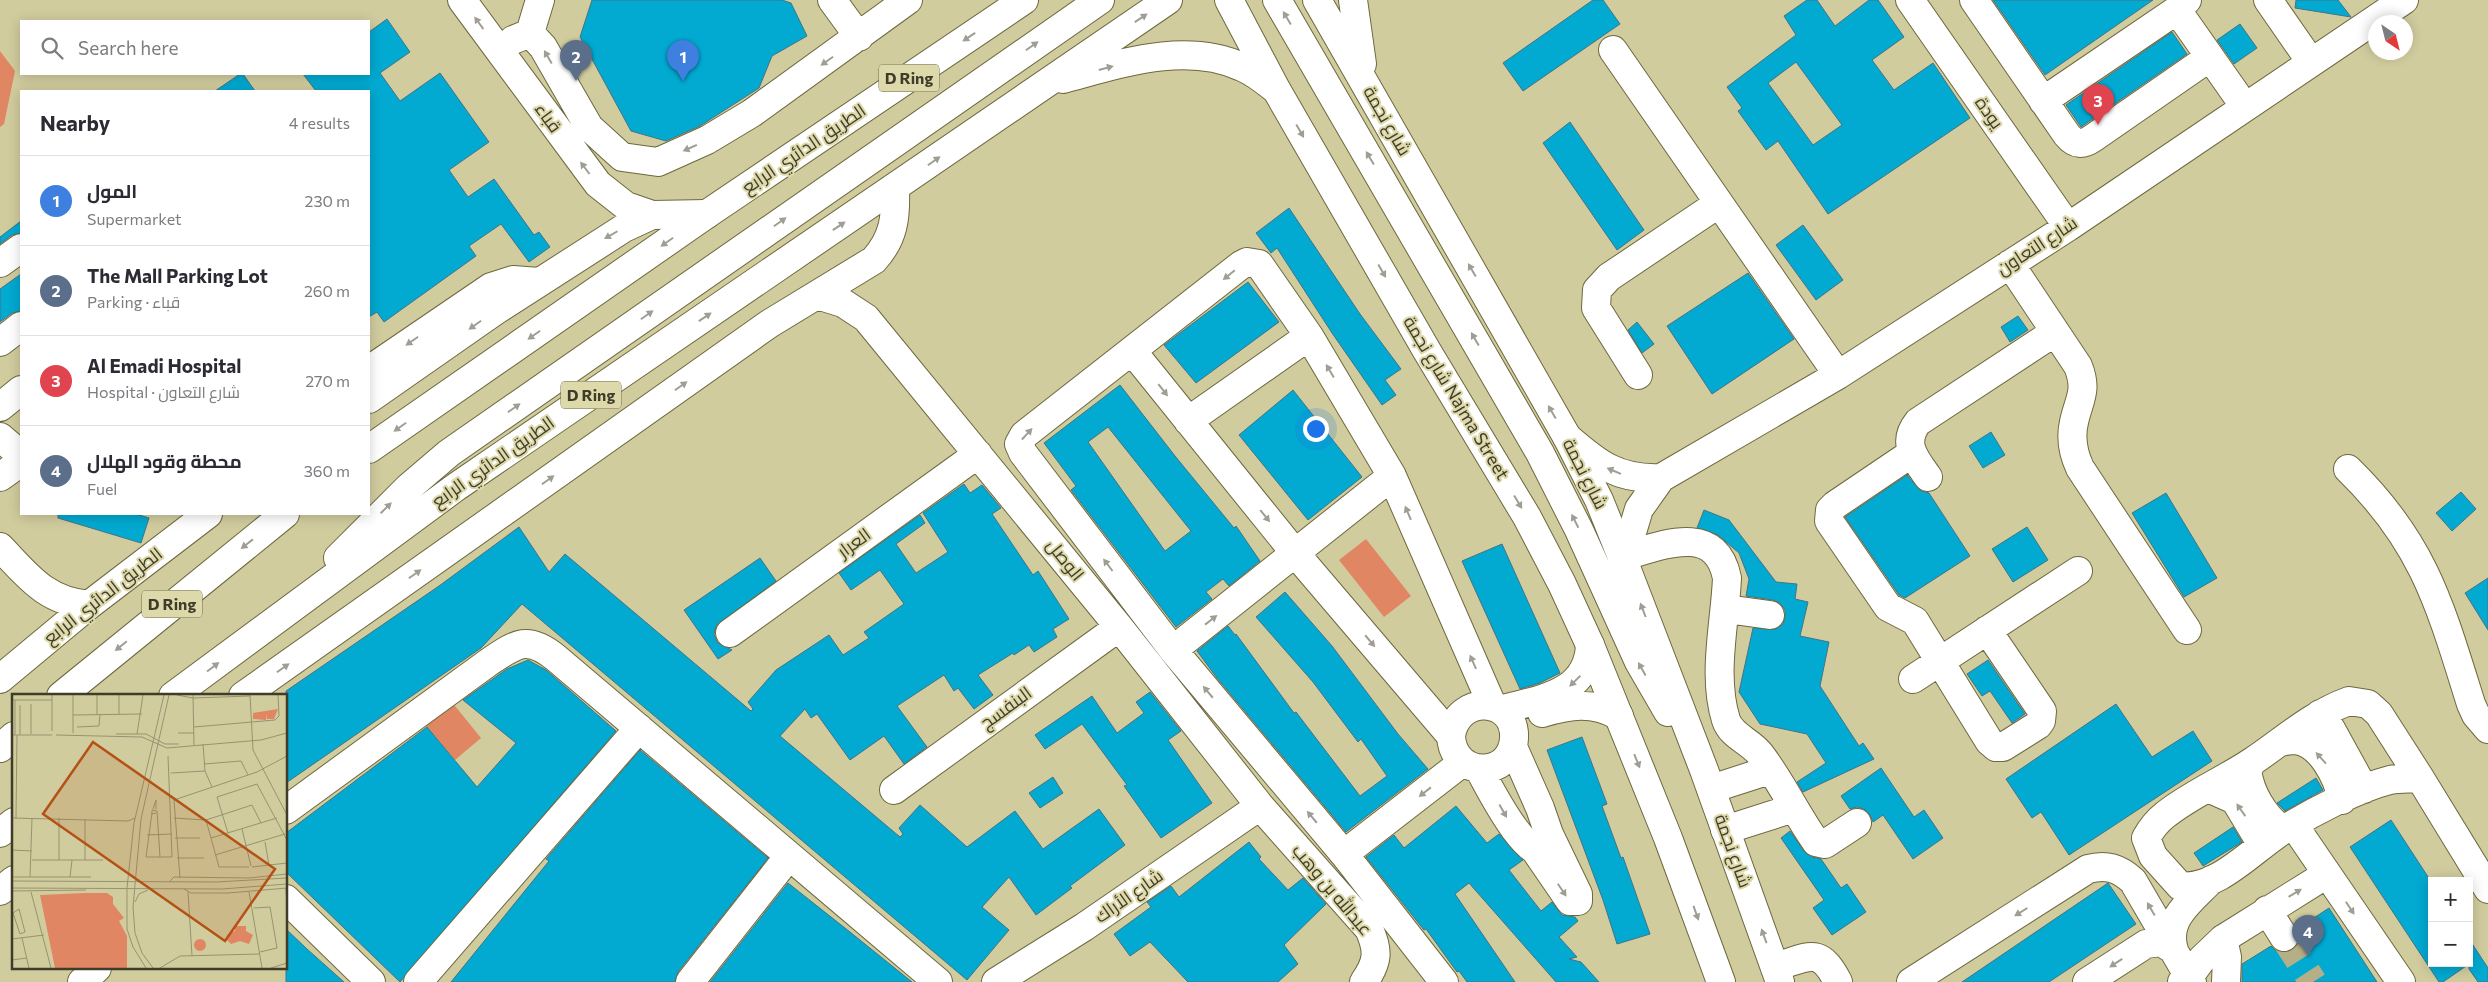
<!DOCTYPE html>
<meta charset="utf-8">
<style>
:root{--surface:#fff;--page:#f2f2f3;--text:#2b2b33;--muted:#7c7c81;--line:#e1e1e2;--accent:#2563eb}
body{margin:0;font-family:Commissioner,Cairo,sans-serif;background:var(--page);color:var(--text)}
.controls{position:absolute;right:15px;bottom:15px;display:grid;overflow:hidden;border-radius:0px;box-shadow:0 2px 12px #0003}
.controls button{width:45px;height:45px;display:grid;place-items:center;padding:0;border:0;border-bottom:1px solid var(--line);background:var(--surface);color:var(--text);font:25px sans-serif}
.compass{position:absolute;left:2368px;top:15px;width:45px;height:45px;border-radius:50%;background:var(--surface);box-shadow:0 2px 12px #0003;rotate:145deg}
.you{position:absolute;left:1315px;top:428px;width:18px;height:18px;margin:-12px;border:4px solid #fff;border-radius:50%;background:#1a73e8;box-shadow:0 0 0 8px #1a73e833}
.badge{display:grid;place-items:center;width:32px;height:32px;border-radius:50%;background:var(--accent);color:#fff;font-size:16px;font-weight:700}
.pin{position:absolute;translate:-50% -41px;filter:drop-shadow(0 1px 2px #0008)}
.pin::after{content:'';position:absolute;top:26px;width:18px;height:15px;background:inherit;clip-path:polygon(0 0,100% 0,50% 100%)}
.list{margin:0;padding:0;list-style:none}
h2{display:flex;justify-content:space-between;align-items:center;height:65px;margin:0;padding:0 20px;font-size:21px}
h2 small{font-size:16px;font-weight:400;color:var(--muted)}
.list li{display:grid;grid-template-columns:32px 1fr auto;gap:15px;align-items:center;box-sizing:border-box;height:90px;padding:0 20px;border-top:1px solid var(--line)}
.list b{display:block;font-size:19px;white-space:nowrap}
.list p{margin:0;font-size:16px;white-space:nowrap;color:var(--muted)}
.list em{font-size:16px;font-style:normal;color:var(--muted)}
.icon{flex:none;width:28px;height:28px;fill:none;stroke:currentColor;stroke-width:2;stroke-linecap:round;stroke-linejoin:round}
.map{position:relative;flex:none;width:2488px;height:982px;overflow:hidden}
.search{position:absolute;background:var(--surface);box-shadow:0 2px 12px #0003;left:20px;top:20px;width:350px;height:55px;display:flex;align-items:center;gap:12px;box-sizing:border-box;padding:0 18px;border-radius:0px;color:var(--muted);font-size:19px}
.panel{position:absolute;background:var(--surface);box-shadow:0 2px 12px #0003;left:20px;top:90px;width:350px;height:425px;border-radius:0px}
.map>svg:first-child{display:block}
.green{fill:#e18662}
.building{fill:#02a9d1;stroke:#427486;fill-rule:evenodd}
.lines{fill:none;stroke-linecap:round;stroke-linejoin:round}
.minor-tunnel{stroke:#b4af87;stroke-width:28;stroke-dasharray:28 14;stroke-linecap:butt}
.minor-casing{stroke:#6d683e;stroke-width:30}
.major-casing{stroke:#6d683e;stroke-width:30}
.minor{stroke:#fff;stroke-width:28}
.major{stroke:#fff;stroke-width:28}
.oneway{fill:#9f9e94}
.labels{text-anchor:middle;stroke-width:4;stroke-linejoin:round;paint-order:stroke}
.shield{fill:#ded9ab;stroke:#6f6c51;stroke-width:1}
.shield-label{font-size:16px;font-weight:bold;fill:#3f3d2a}
.street-label{font-size:18px;fill:#3f3d2a;stroke:#ded9ab}
.inset-road{fill:none;stroke:#979370;stroke-width:1}
.view{fill:#b55115;fill-opacity:0.15;stroke:#b55115;stroke-width:2.5}
.inset-edge{fill:none;stroke:#3f3d2a;stroke-width:2.5}
</style>
<div class="map">
<svg width="2488" height="982" viewBox="0 0 2488 982">
<rect width="100%" height="100%" fill="#d1cc9e"/>
<!-- green -->
<path class="green" d="M0 51 15 71 4 124 0 127Z
M1366 539 1411 596 1384 617 1339 560Z
M451 701 481 738 455 760 424 723Z"/>
<!-- building -->
<path class="building" d="M592 0H782L791 3 807 36 772 56 759 88 700 126 666 141 631 131 580 37Z
M1593 0H1603L1620 24 1523 91 1503 63Z
M1807 0H1817L1835 26 1869 0H1878L1904 37 1872 60 1894 90 1933 63 1970 118 1828 214 1778 141 1766 150 1738 111 1742 108 1727 87 1796 35 1784 16ZM1796 62 1842 125 1813 145 1768 83Z
M1993 0H2153L2045 75Z
M2296 0H2338L2351 17 2295 8Z
M387 19 410 52 380 73 400 101 440 73 489 142 449 170 468 197 494 179 534 235 539 232 550 247 529 262 501 224 469 246 476 256 384 322 377 312 369 317V91H316L303 74H369V32Z
M2240 24 2257 48 2234 64 2217 40Z
M2172 32 2187 54 2081 127 2066 105Z
M240 74H243L255 91H215Z
M1570 122 1644 230 1617 250 1543 143Z
M1289 208 1360 314 1401 369 1385 380 1396 395 1382 405 1332 333 1277 248 1271 253 1256 233Z
M21 221V233L12 235 0 244V237Z
M1803 225 1843 280 1816 300 1776 245Z
M1748 273 1794 339 1712 394 1667 326Z
M21 274V311L12 313 0 322V289Z
M1248 282 1279 322 1196 383 1164 345Z
M2018 316 2028 330 2010 342 2001 327Z
M1637 322 1654 344 1642 353 1628 330Z
M1120 385 1175 456 1234 528 1236 526 1260 561 1229 586 1223 579 1206 592 1212 599 1176 627 1071 490 1076 486 1044 443ZM1108 427 1191 531 1165 551 1088 442Z
M1293 390 1362 477 1308 520 1239 435Z
M1991 432 2005 455 1983 468 1969 446Z
M1907 475 1921 491 1929 493 1970 556 1905 598 1899 595 1845 517Z
M964 484 970 493 982 485 1001 508 992 514 1033 575 1038 571 1069 619 1053 629 1057 637 1034 652 1029 645 1014 655 1013 653 978 675 993 695 974 709 958 688 954 691 944 675 897 706 927 747 904 764 884 736 850 760 817 714 811 718 805 709 780 736 900 837 903 834 899 828 920 805 967 847 1015 811 1043 849 1099 809 1125 845 1070 886 1072 888 1036 915 1009 877 982 907 1009 930 967 980 522 604 481 648 286 783V691L439 586 519 527 549 572 565 554 751 711 753 709 748 702 776 670 829 635 843 655 869 638 864 632 904 604 880 570 851 590 839 573 920 515 925 523 896 544 916 573 948 552 923 513Z
M2461 492 2476 509 2452 531 2436 513Z
M2166 493 2217 578 2184 597 2132 513Z
M1704 510 1729 520 1776 582 1797 584 1795 599 1808 602 1800 636 1829 642 1820 686 1859 746 1863 743 1874 759 1803 792 1797 782 1826 763 1807 734 1760 724 1739 692 1753 628 1776 629 1783 624 1785 617V610L1780 603 1773 600 1746 596 1749 579 1739 553 1718 535 1697 528Z
M58 514H136L149 518 141 543 58 518Z
M2027 527 2048 560 2013 582 1992 549Z
M1502 544 1560 673 1540 683 1520 689 1462 561Z
M760 558 776 581 716 626 714 634 717 642 732 650 718 659 684 610Z
M2488 578V630L2465 593Z
M1285 592 1332 646 1398 734 1428 769 1346 832 1217 678 1197 651 1228 626 1235 635 1236 634 1294 713 1296 712 1360 796 1387 776 1361 739 1358 742 1313 682 1256 617Z
M528 660 546 670 616 731 400 982 286 872V833L427 727 477 787 516 743 463 700 507 669Z
M1988 660 2025 714 2012 723 1990 691 1982 696 1967 674Z
M1150 692 1181 731 1168 740 1212 803 1161 838 1124 786 1127 785 1082 724 1045 749 1035 735 1092 696 1117 733 1144 713 1136 702Z
M2116 704 2152 757 2193 731 2212 761 2069 855 2041 812 2032 818 2006 779Z
M1582 737 1607 804 1602 806 1621 858 1623 857 1650 934 1617 944 1603 900 1547 750Z
M640 750 768 858 678 972 675 982H451L549 861 546 859Z
M1881 768 1914 817 1924 810 1943 838 1913 859 1883 815 1873 822 1870 815 1864 809 1857 807 1850 809 1841 796Z
M1053 777 1063 793 1040 808 1029 793Z
M2316 778 2323 790 2285 811 2277 803Z
M1456 806 1487 843 1499 834 1523 860 1509 870 1541 911 1552 902 1562 915 1575 917 1578 921 1559 937 1577 957 1569 959 1581 962 1599 982H1556L1469 883 1455 894 1515 982H1467L1459 971 1457 972 1426 929 1424 930 1366 857 1394 835 1404 848Z
M2391 820 2432 883V963H2469V939L2488 968V982H2478L2469 969V964L2443 982H2439L2350 847Z
M2233 827 2242 842 2203 866 2194 853Z
M1790 831 1804 851 1812 857 1821 859 1841 888 1847 884 1866 912 1832 935 1813 908 1824 900 1781 838Z
M1249 842 1261 857 1259 859 1288 890 1303 878 1326 904 1284 945 1298 964 1278 982H1188L1150 942 1130 956 1114 934 1151 907 1147 902 1171 886 1179 897Z
M788 883 850 932 912 982H710Z
M2108 883 2136 924 2049 982H1962Z
M2329 908 2377 982H2242V964L2271 946 2276 951 2284 953 2293 950 2298 945 2300 937 2297 929Z
M286 929 307 949 344 982H286Z"/>
<g class="lines">
<!-- minor-tunnel -->
<path class="minor-tunnel" d="M2284 937 2313 982"/>
<defs>
<path id="minor" d="M462 0 598 184 626 206 652 215
M832 0 859 37
M1910 0 2068 227
M1974 0 2067 135C2075 145 2083 145 2093 138L2210 57
M2268 0 2311 62
M2177 10 2245 107
M530 33 543 47 589 127 622 157 658 162 707 140 752 113 908 0
M513 40 530 33 540 0
M1613 50 1838 375
M2043 101 2177 10 2187 0
M0 263 21 248
M2010 264 2078 366C2088 391 2079 399 2074 422 2070 439 2073 453 2080 468L2187 630
M817 295 843 303 866 318 1119 627 1260 806 1369 929C1379 951 1378 962 1364 982
M0 342 21 326
M1133 352 1295 553 1451 736C1453 779 1512 779 1514 738 1516 697 1457 693 1451 736
M369 370 491 287 513 280 539 282
M1638 375 1596 308 1597 290 1609 277 1718 204
M369 399 495 311 624 228 652 215 707 214
M0 407 21 390
M1188 421 1309 336
M0 437 21 455
M1567 437C1598 464 1618 480 1661 478
M1912 453 1835 505 1830 510 1829 521 1888 607 1915 621 1989 741 1996 747H2003L2038 725 2041 721 2042 711 1987 630
M2348 469C2424 543 2440 605 2471 704L2476 715 2488 729
M0 477 21 462
M1928 477C1915 459 1901 443 1918 422L2055 332
M0 547C28 576 45 601 89 605
M1620 550 1633 529 1639 509 1661 478 1838 375 2068 227 2404 0
M1622 557C1660 546 1716 521 1727 578 1725 624 1712 675 1726 720 1731 736 1750 741 1760 754 1781 781 1796 814 1816 842L1825 844 1857 823
M1726 609 1770 615
M730 633 978 454
M1173 650 1392 476
M0 679 89 605 208 514
M1913 679 2078 571
M243 696 769 324 874 260C894 238 896 217 895 189
M2349 701 2368 704 2379 714 2420 778C2410 779 2400 778 2390 780 2358 788 2313 812 2285 829 2255 847 2217 891 2180 886L2153 856 2146 838C2151 829 2156 822 2165 815 2191 794 2225 780 2253 761 2284 740 2313 714 2349 701Z
M1500 710C1539 699 1588 695 1590 645
M1542 713C1570 705 1592 701 1619 716
M2320 714 2331 729 2364 789
M2280 742C2285 741 2291 740 2296 740 2321 743 2338 778 2342 800
M2252 762 2247 770C2250 793 2264 817 2283 830
M1479 769C1488 785 1529 869 1551 850L1549 834 1540 808 1513 747
M2420 778 2488 889
M2208 788 2235 800 2262 845
M1711 789 1770 770
M894 790 1119 627
M286 810 489 662C517 643 528 635 556 658L938 982
M2293 824 2401 982
M1725 830 1794 808
M1535 850 1570 901H1578V894L1549 834
M1344 854 1463 762
M0 891 14 880
M286 899 371 982
M2267 910 2284 937
M2223 939 2227 957 2226 982
M2174 950C2164 919 2192 900 2211 880
M1775 967C1809 957 1819 945 1838 982
M82 982 97 968
M418 982 639 728
M690 982 789 856
M996 982 1084 927 1260 806
M1444 982 1344 854 1173 650 1023 453 1019 444 1024 435 1241 265 1247 262 1259 264 1309 336 1392 476 1493 707
M1911 982 2088 869C2106 864 2119 868 2133 881L2192 982
M2087 982 2146 944 2161 942 2174 950
M2182 982 2189 977 2202 959 2223 939 2327 874"/>
<path id="major" d="M1229 0 1276 89 1427 351 1527 517 1562 584 1590 645 1668 838 1721 982
M1277 0 1540 453 1579 530 1639 662 1668 712
M1317 0 1567 437 1599 500 1622 557 1704 770 1780 982
M1353 0 1362 64
M1063 79C1120 64 1185 41 1242 67 1254 72 1264 80 1274 88
M369 449 707 214 1024 0
M338 558 408 488 449 453 1100 0
M61 696 285 514
M173 696 456 487 1168 0
M0 748 14 736
M0 833 14 822"/>
</defs>
<!-- minor casing -->
<use href="#minor" class="minor-casing"/>
<!-- major casing -->
<use href="#major" class="major-casing"/>
<!-- minor -->
<use href="#minor" class="minor"/>
<!-- major -->
<use href="#major" class="major"/>
</g>
<!-- one-way arrows -->
<defs><path id="oneway-solid" d="M-6-.8H1V-3.2L6.5 0L1 3.2V.8H-6Z" transform="scale(1.25)"/></defs>
<g class="oneway">
<use href="#oneway-solid" transform="translate(1141 18) rotate(-34)"/>
<use href="#oneway-solid" transform="translate(1287 18) rotate(-121)"/>
<use href="#oneway-solid" transform="translate(479 23) rotate(-126)"/>
<use href="#oneway-solid" transform="translate(969 37) rotate(146)"/>
<use href="#oneway-solid" transform="translate(1032 46) rotate(-35)"/>
<use href="#oneway-solid" transform="translate(548 57) rotate(-120)"/>
<use href="#oneway-solid" transform="translate(827 61) rotate(145)"/>
<use href="#oneway-solid" transform="translate(1106 68) rotate(-15)"/>
<use href="#oneway-solid" transform="translate(1300 131) rotate(60)"/>
<use href="#oneway-solid" transform="translate(690 148) rotate(156)"/>
<use href="#oneway-solid" transform="translate(1370 158) rotate(-121)"/>
<use href="#oneway-solid" transform="translate(934 161) rotate(-35)"/>
<use href="#oneway-solid" transform="translate(585 168) rotate(-127)"/>
<use href="#oneway-solid" transform="translate(780 222) rotate(-35)"/>
<use href="#oneway-solid" transform="translate(839 226) rotate(-34)"/>
<use href="#oneway-solid" transform="translate(611 235) rotate(150)"/>
<use href="#oneway-solid" transform="translate(667 242) rotate(145)"/>
<use href="#oneway-solid" transform="translate(1472 270) rotate(-120)"/>
<use href="#oneway-solid" transform="translate(1382 271) rotate(60)"/>
<use href="#oneway-solid" transform="translate(1229 275) rotate(141)"/>
<use href="#oneway-solid" transform="translate(647 315) rotate(-35)"/>
<use href="#oneway-solid" transform="translate(705 317) rotate(-34)"/>
<use href="#oneway-solid" transform="translate(475 325) rotate(145)"/>
<use href="#oneway-solid" transform="translate(534 335) rotate(145)"/>
<use href="#oneway-solid" transform="translate(1475 339) rotate(-120)"/>
<use href="#oneway-solid" transform="translate(412 341) rotate(145)"/>
<use href="#oneway-solid" transform="translate(1330 371) rotate(-121)"/>
<use href="#oneway-solid" transform="translate(681 386) rotate(-35)"/>
<use href="#oneway-solid" transform="translate(1163 390) rotate(52)"/>
<use href="#oneway-solid" transform="translate(514 408) rotate(-35)"/>
<use href="#oneway-solid" transform="translate(1552 412) rotate(-120)"/>
<use href="#oneway-solid" transform="translate(400 427) rotate(145)"/>
<use href="#oneway-solid" transform="translate(1027 434) rotate(-47)"/>
<use href="#oneway-solid" transform="translate(1614 471) rotate(-157)"/>
<use href="#oneway-solid" transform="translate(548 480) rotate(-35)"/>
<use href="#oneway-solid" transform="translate(1518 502) rotate(59)"/>
<use href="#oneway-solid" transform="translate(386 508) rotate(-44)"/>
<use href="#oneway-solid" transform="translate(1408 513) rotate(-113)"/>
<use href="#oneway-solid" transform="translate(1265 516) rotate(51)"/>
<use href="#oneway-solid" transform="translate(1575 521) rotate(-117)"/>
<use href="#oneway-solid" transform="translate(247 544) rotate(142)"/>
<use href="#oneway-solid" transform="translate(1108 565) rotate(-127)"/>
<use href="#oneway-solid" transform="translate(415 574) rotate(-35)"/>
<use href="#oneway-solid" transform="translate(1643 610) rotate(-111)"/>
<use href="#oneway-solid" transform="translate(1211 620) rotate(-38)"/>
<use href="#oneway-solid" transform="translate(1370 641) rotate(50)"/>
<use href="#oneway-solid" transform="translate(121 646) rotate(141)"/>
<use href="#oneway-solid" transform="translate(1473 662) rotate(-114)"/>
<use href="#oneway-solid" transform="translate(213 667) rotate(-37)"/>
<use href="#oneway-solid" transform="translate(283 668) rotate(-35)"/>
<use href="#oneway-solid" transform="translate(1642 669) rotate(-119)"/>
<use href="#oneway-solid" transform="translate(1575 681) rotate(136)"/>
<use href="#oneway-solid" transform="translate(1208 692) rotate(-130)"/>
<use href="#oneway-solid" transform="translate(2321 758) rotate(-132)"/>
<use href="#oneway-solid" transform="translate(1637 761) rotate(68)"/>
<use href="#oneway-solid" transform="translate(1425 792) rotate(142)"/>
<use href="#oneway-solid" transform="translate(2241 810) rotate(-125)"/>
<use href="#oneway-solid" transform="translate(1503 811) rotate(61)"/>
<use href="#oneway-solid" transform="translate(1312 817) rotate(-130)"/>
<use href="#oneway-solid" transform="translate(1562 890) rotate(56)"/>
<use href="#oneway-solid" transform="translate(2295 893) rotate(-31)"/>
<use href="#oneway-solid" transform="translate(2350 908) rotate(56)"/>
<use href="#oneway-solid" transform="translate(2151 909) rotate(-120)"/>
<use href="#oneway-solid" transform="translate(2021 912) rotate(148)"/>
<use href="#oneway-solid" transform="translate(1696 913) rotate(70)"/>
<use href="#oneway-solid" transform="translate(1764 936) rotate(-110)"/>
<use href="#oneway-solid" transform="translate(2116 963) rotate(147)"/>
</g>
<g class="labels">
<!-- shield labels -->
<g class="shield">
<rect x="879" y="64.5" width="60" height="27" rx="4"/>
<rect x="561" y="381.5" width="60" height="27" rx="4"/>
<rect x="142" y="590.5" width="60" height="27" rx="4"/>
</g>
<g class="shield-label">
<text x="909" y="84">D Ring</text>
<text x="591" y="401">D Ring</text>
<text x="172" y="610">D Ring</text>
</g>
<!-- street labels -->
<g class="street-label">
<text transform="translate(1989 113) rotate(55)" y="6">يودة</text>
<text transform="translate(548 118) rotate(54)" y="6">قباء</text>
<text transform="translate(1387 121) rotate(60)" y="6">شارع نجمة</text>
<text transform="translate(804 149) rotate(-34)" y="6">الطريق الدائري الرابع</text>
<text transform="translate(2037 246) rotate(-33)" y="6">شارع التعاون</text>
<text transform="translate(1456 398) rotate(59)" y="6">شارع نجمة Najma Street</text>
<text transform="translate(493 462) rotate(-35)" y="6">الطريق الدائري الرابع</text>
<text transform="translate(1585 474) rotate(63)" y="6">شارع نجمة</text>
<text transform="translate(854 543) rotate(-36)" y="6">العرار</text>
<text transform="translate(1065 560) rotate(51)" y="6">الوصل</text>
<text transform="translate(103 596) rotate(-38)" y="6">الطريق الدائري الرابع</text>
<text transform="translate(1006 708) rotate(-36)" y="6">البنفسج</text>
<text transform="translate(1733 851) rotate(70)" y="6">شارع نجمة</text>
<text transform="translate(1332 890) rotate(50)" y="6">عبدالله بن وهب</text>
<text transform="translate(1129 896) rotate(-35)" y="6">شارع الأراك</text>
</g>
</g>
<!-- overview -->
<g transform="translate(12 694)">
<rect width="275" height="275" fill="#d1cc9e"/>
<path d="M266 15 262 25H255V19L254 26 241 25V19ZM73 199H95L101 203V210L112 224 107 227 115 242V274H43L28 201ZM223 232H234V237L241 241 237 250 228 247 219 250 215 246V241L223 237ZM182 251a6 6 0 1 1 12 0a6 6 0 1 1-12 0Z" fill="#e18662"/>
<path class="inset-road" d="M165 1 181 4 238 2M181 1 182 51M238 1 241 56 275 121M0 6H40M3 6V41M19 10V40M85 20V1M107 20V1M61 21 130 20M65 33 87 32 88 20M182 33 263 26 267 22 266 1M40 37V1M61 39V1M166 39H182M104 40H134L153 50H167M125 40 131 1M0 41H40M8 41V11M44 41 130 43 155 54 249 46 275 39M191 50 193 77 200 93M192 70 229 67 236 81M159 79 193 77M141 115 144 106V115M140 119 134 163H160L156 62M144 119 140 120V116L145 117 148 163M0 124 116 127 123 124M4 124 5 41M162 124 194 126M194 126 207 173H237M194 126 240 111 249 129M230 135 239 172M216 139 205 103 245 90 275 146M135 141 160 140M163 144H188M199 144 265 124M253 148 257 171M0 156 20 157M203 161 273 140M165 164H192M20 166H91M47 166V124M73 166V125M240 173 275 169M0 183H79M18 183 20 124M58 183 60 166M168 184 162 106 245 78 275 62M0 187 204 188 275 184M157 188 162 183 237 184 275 180M0 194 210 195 275 190M274 194 275 219M172 195 179 199H216L275 194M0 197 74 196M19 198 39 274M176 198 180 262M237 198 250 274M123 208 127 200 136 196M242 214 258 213 265 254 248 258M7 215 13 238 8 240 1 219ZM10 244 17 274M0 245 32 241M0 266 15 264M134 274 121 253 115 235V194L122 129 152 1M141 274 130 259 123 239 121 213 129 125 157 1M148 274 168 262 248 260M259 274 275 269"/>
<path class="view" d="M81 48 263 175 213 247 31 120Z"/>
<rect width="275" height="275" class="inset-edge"/>
</g>
</svg>
<div class="controls">
<button>+</button>
<button>−</button>
</div>
<svg class="compass" viewBox="-18 -18 36 36"><path d="M0-13l5 13h-10z" fill="#e53935"/><path d="M0 13l5-13h-10z" fill="#7c7c81"/></svg>
<div class="you"></div>
<div class="pin badge" style="left:683px;top:81px;background:#3f7fe0">1</div>
<div class="pin badge" style="left:576px;top:81px;background:#5c6f8a">2</div>
<div class="pin badge" style="left:2098px;top:125px;background:#e0444e">3</div>
<div class="pin badge" style="left:2308px;top:956px;background:#5c6f8a">4</div>
<div class="search"><svg class="icon" aria-label="search" viewBox="0 0 24 24"><circle cx="10" cy="10" r="6"/><path d="M15 15l6 6"/></svg>Search here</div>
<section class="panel">
<h2>Nearby<small>4 results</small></h2>
<ul class="list">
<li><span class="badge" style="background:#3f7fe0">1</span><div><b>المول</b><p>Supermarket</p></div><em>230 m</em></li>
<li><span class="badge" style="background:#5c6f8a">2</span><div><b>The Mall Parking Lot</b><p>Parking · قباء</p></div><em>260 m</em></li>
<li><span class="badge" style="background:#e0444e">3</span><div><b>Al Emadi Hospital</b><p>Hospital · شارع التعاون</p></div><em>270 m</em></li>
<li><span class="badge" style="background:#5c6f8a">4</span><div><b>محطة وقود الهلال</b><p>Fuel</p></div><em>360 m</em></li>
</ul>
</section>
</div>
